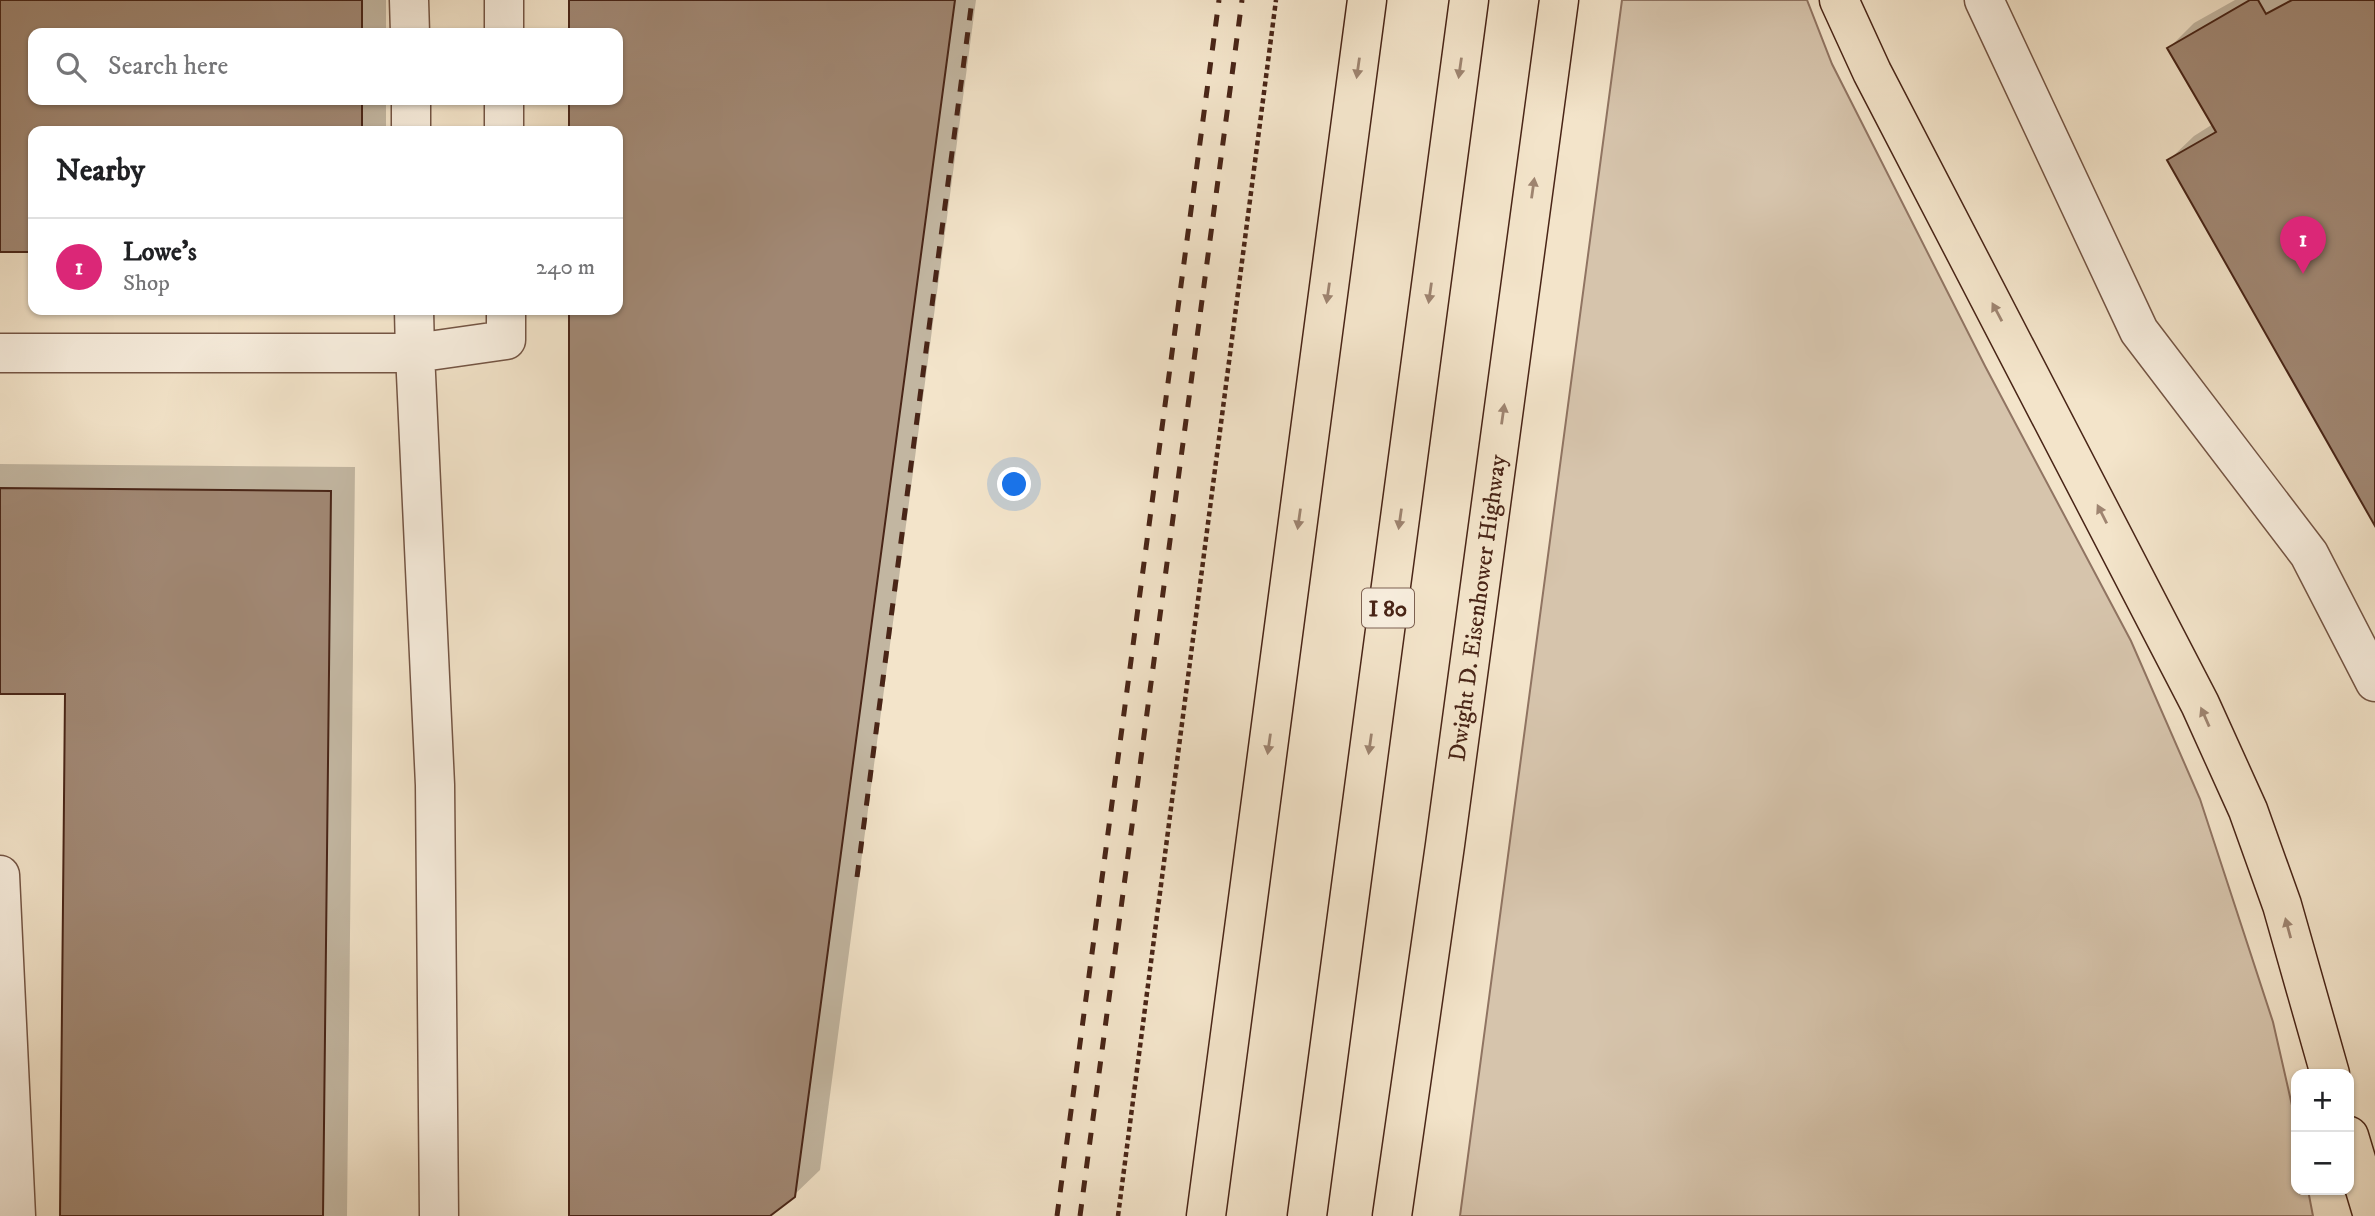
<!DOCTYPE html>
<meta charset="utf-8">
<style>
:root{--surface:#fff;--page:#f6f6f6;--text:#202124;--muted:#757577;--line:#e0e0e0;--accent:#db2777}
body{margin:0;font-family:"IM FELL DW Pica",serif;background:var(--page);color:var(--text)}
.controls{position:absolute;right:21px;bottom:21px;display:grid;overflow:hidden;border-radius:14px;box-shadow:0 2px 5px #0004}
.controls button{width:63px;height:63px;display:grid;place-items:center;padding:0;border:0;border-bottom:2px solid var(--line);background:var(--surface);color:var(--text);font:35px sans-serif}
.you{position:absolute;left:1015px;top:485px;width:24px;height:24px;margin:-18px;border:5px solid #fff;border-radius:50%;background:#1a73e8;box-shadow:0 0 0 10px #1a73e833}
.badge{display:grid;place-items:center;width:46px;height:46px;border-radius:50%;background:var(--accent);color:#fff;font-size:23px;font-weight:700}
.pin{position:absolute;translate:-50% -58px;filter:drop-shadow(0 2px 4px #0008)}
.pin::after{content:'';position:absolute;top:37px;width:24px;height:21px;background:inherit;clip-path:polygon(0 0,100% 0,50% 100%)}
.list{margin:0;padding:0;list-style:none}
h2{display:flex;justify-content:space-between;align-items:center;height:91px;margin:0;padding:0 28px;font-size:30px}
h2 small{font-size:23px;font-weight:400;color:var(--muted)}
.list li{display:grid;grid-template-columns:46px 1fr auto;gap:21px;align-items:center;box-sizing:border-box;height:98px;padding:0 28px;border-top:2px solid var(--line)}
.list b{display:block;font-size:26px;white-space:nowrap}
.list p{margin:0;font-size:23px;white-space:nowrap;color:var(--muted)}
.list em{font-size:23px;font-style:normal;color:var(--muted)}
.icon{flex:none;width:38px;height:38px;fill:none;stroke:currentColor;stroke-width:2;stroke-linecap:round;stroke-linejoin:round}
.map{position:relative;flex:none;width:2375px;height:1216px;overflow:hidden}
.search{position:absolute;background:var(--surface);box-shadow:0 2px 5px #0004;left:28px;top:28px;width:595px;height:77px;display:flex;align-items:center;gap:18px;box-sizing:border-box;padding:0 24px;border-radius:14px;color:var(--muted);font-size:26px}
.panel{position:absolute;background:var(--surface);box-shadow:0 2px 5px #0004;left:28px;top:126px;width:595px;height:189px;border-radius:14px}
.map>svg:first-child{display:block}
.green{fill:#d6c4ac;stroke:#907462;stroke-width:2}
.shadow{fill:#0003}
.building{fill:#a18874;stroke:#492517;stroke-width:2}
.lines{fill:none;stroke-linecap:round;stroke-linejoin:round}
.minor-casing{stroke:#745544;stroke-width:41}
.highway-casing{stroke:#492517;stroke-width:41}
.path{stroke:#492517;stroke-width:4.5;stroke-dasharray:5 3.5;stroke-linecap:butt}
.minor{stroke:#f7eddd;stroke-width:38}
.highway{stroke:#f3e4ca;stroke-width:38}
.rail{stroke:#492517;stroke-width:5;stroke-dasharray:12 12;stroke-linecap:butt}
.oneway{fill:#9e8470}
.labels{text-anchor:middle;stroke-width:5;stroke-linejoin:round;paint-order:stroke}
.shield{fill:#f7eddd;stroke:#7d6152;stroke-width:2}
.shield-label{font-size:23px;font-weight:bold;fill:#492517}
.street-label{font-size:24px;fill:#492517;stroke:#f7eddd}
</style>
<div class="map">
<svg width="2375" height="1216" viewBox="0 0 2375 1216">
<rect width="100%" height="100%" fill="#f3e4ca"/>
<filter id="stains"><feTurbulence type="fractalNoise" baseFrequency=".00286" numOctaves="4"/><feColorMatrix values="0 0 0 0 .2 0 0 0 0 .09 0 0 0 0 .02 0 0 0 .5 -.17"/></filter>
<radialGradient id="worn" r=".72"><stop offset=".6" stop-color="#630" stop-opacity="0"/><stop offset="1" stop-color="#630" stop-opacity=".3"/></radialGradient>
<!-- green -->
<path class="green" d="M1622 0H1807L1832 64 1985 366 2131 641 2200 799 2273 1022 2296 1123V1190H2308L2313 1216H1460Z"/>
<!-- shadow -->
<path class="shadow" d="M0 0H386V33H33V100H386V131H33V250H0Z
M570 0H976L820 1170 794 1195 767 1216H570V310H618V131H570V100H618V33H570Z
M2235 0H2375V522L2169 160 2194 136 2213 124 2169 48 2194 23Z
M0 464 355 467 347 1216H61L66 692H0Z"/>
<!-- building -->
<path class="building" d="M0 0H362V33H33V100H362V131H33V252H0Z
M569 0H955L795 1197 770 1216H569V310H618V131H569V100H618V33H569Z
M2250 0H2258L2266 14 2292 0H2375V526L2167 160 2216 132 2167 48Z
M0 488 331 491 323 1216H60L65 694H0Z"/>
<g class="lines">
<defs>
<path id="minor" d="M409 0 410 33
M504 0V33
M1984 0 2139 331 2309 554 2375 682
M411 100V131
M504 100V131
M414 310 415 353 506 340V310
M0 353H415L435 785 439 1216
M0 875 16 1216"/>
<g id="highway">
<path d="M1839 0 1872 72 2200 704 2248 810 2282 905 2330 1074"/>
<path d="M2349 1136 2373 1216"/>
<path d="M1206 1216 1367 0"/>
<path d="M1307 1216 1469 0"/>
<path id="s1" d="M1392 1216 1445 845 1559 0"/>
</g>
</defs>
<!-- minor casing -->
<use href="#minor" class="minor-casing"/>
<!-- highway casing -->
<use href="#highway" class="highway-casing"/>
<!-- path -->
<path class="path" d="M1118 1216 1276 0"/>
<!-- minor -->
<use href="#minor" class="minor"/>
<!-- highway -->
<use href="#highway" class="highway"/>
<!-- rail -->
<path class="rail" d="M857 877 972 0
M1057 1216 1219 0
M1080 1216 1242 0"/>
</g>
<!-- one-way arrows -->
<defs><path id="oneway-solid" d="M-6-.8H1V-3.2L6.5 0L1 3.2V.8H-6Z" transform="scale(1.75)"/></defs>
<g class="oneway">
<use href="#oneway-solid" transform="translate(1358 68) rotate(98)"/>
<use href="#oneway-solid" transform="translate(1460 68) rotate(98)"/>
<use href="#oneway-solid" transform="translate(1533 188) rotate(-82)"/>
<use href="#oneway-solid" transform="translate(1328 293) rotate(98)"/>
<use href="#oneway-solid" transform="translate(1430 293) rotate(98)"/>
<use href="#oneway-solid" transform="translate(1997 312) rotate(-118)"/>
<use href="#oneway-solid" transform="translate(1503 414) rotate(-82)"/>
<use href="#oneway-solid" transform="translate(2102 514) rotate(-117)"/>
<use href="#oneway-solid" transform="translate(1299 519) rotate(98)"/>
<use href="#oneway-solid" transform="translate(1400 519) rotate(98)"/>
<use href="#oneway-solid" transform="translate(2205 717) rotate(-114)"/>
<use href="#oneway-solid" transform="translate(1269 744) rotate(98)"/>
<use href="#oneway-solid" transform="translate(1370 744) rotate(98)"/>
<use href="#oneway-solid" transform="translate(2288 928) rotate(-105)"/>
</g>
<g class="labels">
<!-- shield labels -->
<rect class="shield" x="1362" y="588.5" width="52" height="39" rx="5"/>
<g class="shield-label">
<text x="1388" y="616">I 80</text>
</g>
<!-- street labels -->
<g class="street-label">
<text dy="8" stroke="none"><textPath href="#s1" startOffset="614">Dwight D. Eisenhower Highway</textPath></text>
</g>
</g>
<rect width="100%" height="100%" filter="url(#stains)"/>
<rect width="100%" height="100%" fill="url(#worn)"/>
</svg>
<div class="controls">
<button>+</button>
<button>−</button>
</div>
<div class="you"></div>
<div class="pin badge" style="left:2303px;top:274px">1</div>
<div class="search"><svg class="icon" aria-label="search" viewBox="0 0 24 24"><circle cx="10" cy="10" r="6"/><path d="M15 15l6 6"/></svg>Search here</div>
<section class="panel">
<h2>Nearby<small></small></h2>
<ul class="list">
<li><span class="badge">1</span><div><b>Lowe's</b><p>Shop</p></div><em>240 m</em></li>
</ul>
</section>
</div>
